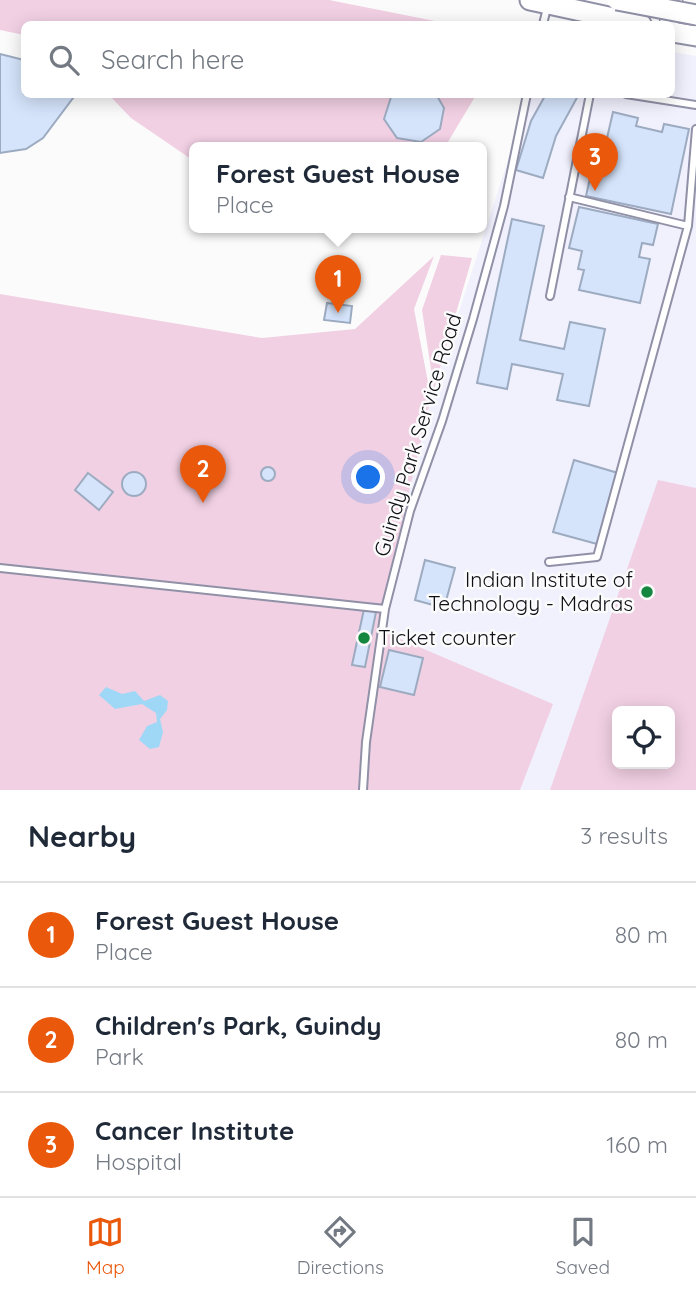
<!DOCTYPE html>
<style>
:root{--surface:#fff;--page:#f2f2f3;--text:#1f2937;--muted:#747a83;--line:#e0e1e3;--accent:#ea580c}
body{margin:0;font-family:Quicksand,sans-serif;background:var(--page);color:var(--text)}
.controls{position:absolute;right:21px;bottom:21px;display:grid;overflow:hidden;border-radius:10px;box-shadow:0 4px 18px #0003}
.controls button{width:63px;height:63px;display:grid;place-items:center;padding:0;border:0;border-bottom:2px solid var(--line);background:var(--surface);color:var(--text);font:35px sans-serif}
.you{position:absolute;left:369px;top:478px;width:24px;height:24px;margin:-18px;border:5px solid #fff;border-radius:50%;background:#1a73e8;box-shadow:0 0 0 10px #1a73e833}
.badge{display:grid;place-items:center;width:46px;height:46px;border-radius:50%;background:var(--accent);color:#fff;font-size:23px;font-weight:700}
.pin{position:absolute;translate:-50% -58px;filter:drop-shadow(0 2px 4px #0008)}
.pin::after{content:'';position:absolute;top:37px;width:24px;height:21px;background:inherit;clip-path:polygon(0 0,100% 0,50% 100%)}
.popup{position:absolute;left:189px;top:142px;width:298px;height:91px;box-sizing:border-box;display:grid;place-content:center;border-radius:10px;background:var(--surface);filter:drop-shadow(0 2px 5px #0005);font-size:23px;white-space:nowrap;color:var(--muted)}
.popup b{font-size:26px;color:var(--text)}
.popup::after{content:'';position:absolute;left:50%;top:100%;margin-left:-14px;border:14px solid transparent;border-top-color:var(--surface)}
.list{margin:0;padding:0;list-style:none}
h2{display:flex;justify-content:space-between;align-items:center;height:91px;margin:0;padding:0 28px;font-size:30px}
h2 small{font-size:23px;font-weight:400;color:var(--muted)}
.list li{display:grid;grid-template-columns:46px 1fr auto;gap:21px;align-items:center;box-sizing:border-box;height:105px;padding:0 28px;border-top:2px solid var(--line)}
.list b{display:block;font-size:26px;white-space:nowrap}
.list p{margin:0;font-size:23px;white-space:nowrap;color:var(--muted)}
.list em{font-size:23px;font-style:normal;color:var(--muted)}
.icon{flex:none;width:38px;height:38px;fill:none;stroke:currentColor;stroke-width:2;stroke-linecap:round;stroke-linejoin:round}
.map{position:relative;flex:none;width:696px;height:790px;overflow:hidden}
.search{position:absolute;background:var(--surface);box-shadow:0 4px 18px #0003;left:21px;right:21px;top:21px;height:77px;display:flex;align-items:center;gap:18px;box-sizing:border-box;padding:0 24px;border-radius:10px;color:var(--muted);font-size:26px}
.sheet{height:406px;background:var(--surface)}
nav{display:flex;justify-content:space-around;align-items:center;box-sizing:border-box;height:98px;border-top:2px solid var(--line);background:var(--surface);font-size:19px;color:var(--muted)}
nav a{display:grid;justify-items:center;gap:4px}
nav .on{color:var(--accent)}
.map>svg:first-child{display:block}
.built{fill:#f1f1fe;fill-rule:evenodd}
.green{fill:#f1d0e3;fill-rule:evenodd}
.water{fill:#9fd8f6}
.building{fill:#d5e4fb;stroke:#9dabc1;stroke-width:2}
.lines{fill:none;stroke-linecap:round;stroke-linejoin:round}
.lane-casing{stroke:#9090a7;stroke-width:10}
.secondary-casing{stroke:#9090a7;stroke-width:21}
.primary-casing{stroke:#9090a7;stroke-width:23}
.lane{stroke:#fff;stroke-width:6}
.secondary{stroke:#fff;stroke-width:18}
.primary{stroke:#fff;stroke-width:19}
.primary-bridge-casing{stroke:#9090a7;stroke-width:23;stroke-linecap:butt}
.primary-bridge{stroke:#fff;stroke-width:19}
.poi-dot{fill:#15863f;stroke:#fbfbfb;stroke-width:2.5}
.labels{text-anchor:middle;stroke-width:5;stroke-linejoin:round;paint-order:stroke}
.street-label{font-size:21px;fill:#0f0f17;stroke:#fbfbfb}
.poi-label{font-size:21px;fill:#0f0f17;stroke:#fbfbfb;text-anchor:end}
</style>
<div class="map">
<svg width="696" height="790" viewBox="0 0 696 790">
<rect width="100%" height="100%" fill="#fbfbfb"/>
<!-- built -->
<path class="built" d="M672 52 696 56V790H520L552 704 377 629 431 398 529 95 672 94ZM617 711H670V764H617Z"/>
<!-- green -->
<path class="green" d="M0 0H329L450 24H24V35L0 30Z
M109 95H476L445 147H194V161L131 118Z
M441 255 472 258 434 389 422 310Z
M434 256 414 309 431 398 377 629 553 704 520 790H0V294L262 338 355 329Z
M658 480 696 488V790H550ZM617 711H670V764H617Z"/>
<!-- water -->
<path class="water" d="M106 687 122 694 135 691 144 701 160 695 168 701 167 710 160 719 163 732 159 747 150 749 139 740 147 726 157 722 156 713 142 704 115 709 99 695Z"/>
<!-- building -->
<path class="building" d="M0 54 24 60V94H69L73 98 43 138 26 149 6 152 0 153Z
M392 94H436L444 108 440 129 421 142 397 138 384 119Z
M546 94H579L556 136 543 178 516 170 531 121Z
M613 112 638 118 636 126 662 132 664 124 689 129 671 214 586 196 594 160 613 165 616 154 604 151Z
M579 207 658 224 653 245 642 243 639 257 650 259 640 303 579 290 584 270 578 269 582 251 569 248Z
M512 219 544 226 520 340 564 349 570 322 605 329 589 406 557 400 563 374 512 364 507 389 477 383Z
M327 303 352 306 350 323 324 320Z
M574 460 618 473 597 544 553 532Z
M261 474a7 7 0 1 1 14 0a7 7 0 1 1-14 0Z
M122 484a12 12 0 1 1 24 0a12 12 0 1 1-24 0Z
M88 473 113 492 99 510 75 490Z
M425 560 455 568 444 608 415 600Z
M364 609 376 612 365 667 352 665Z
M389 650 423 658 414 695 380 687Z"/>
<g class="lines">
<defs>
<path id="lane" d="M543 24 547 8
M626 94 696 105
M569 197 688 226 696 129
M550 296 590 94
M549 562 597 557 688 226
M0 568 385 609
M363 790 366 742 385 609 410 511 442 421 473 319 504 206 527 94"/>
<path id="secondary" d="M669 24 673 0"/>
<path id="primary" d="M530 0 641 24
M672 32 696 36"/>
</defs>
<!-- lane casing -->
<use href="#lane" class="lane-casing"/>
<!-- secondary casing -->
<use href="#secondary" class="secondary-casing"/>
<!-- primary casing -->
<use href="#primary" class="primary-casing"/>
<!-- lane -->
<use href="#lane" class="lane"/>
<!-- secondary -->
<use href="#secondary" class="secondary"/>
<!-- primary -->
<use href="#primary" class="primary"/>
<defs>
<path id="primary-bridge" d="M617 0 696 15"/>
</defs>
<!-- primary-bridge casing -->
<use href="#primary-bridge" class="primary-bridge-casing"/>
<!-- primary-bridge -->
<use href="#primary-bridge" class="primary-bridge"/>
</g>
<!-- markers -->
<g class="poi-dot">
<circle cx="647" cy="592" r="7"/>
<circle cx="364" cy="638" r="7"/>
</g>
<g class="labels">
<!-- street labels -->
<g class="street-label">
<text transform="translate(418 435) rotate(-73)" y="7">Guindy Park Service Road</text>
</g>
<!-- poi labels -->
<g class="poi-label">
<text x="633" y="587">Indian Institute of<tspan x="633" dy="24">Technology - Madras</tspan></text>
<text x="378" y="645" text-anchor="start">Ticket counter</text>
</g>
</g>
</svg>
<div class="controls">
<button><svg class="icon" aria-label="locate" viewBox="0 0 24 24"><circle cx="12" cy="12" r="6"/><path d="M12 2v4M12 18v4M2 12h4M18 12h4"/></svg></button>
</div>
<div class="you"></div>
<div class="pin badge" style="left:338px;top:313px">1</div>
<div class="popup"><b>Forest Guest House</b>Place</div>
<div class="pin badge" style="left:203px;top:503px">2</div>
<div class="pin badge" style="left:595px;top:191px">3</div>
<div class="search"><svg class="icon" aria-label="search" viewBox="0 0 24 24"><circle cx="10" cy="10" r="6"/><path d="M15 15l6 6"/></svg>Search here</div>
</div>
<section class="sheet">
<h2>Nearby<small>3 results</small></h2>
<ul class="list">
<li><span class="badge">1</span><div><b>Forest Guest House</b><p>Place</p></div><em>80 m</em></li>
<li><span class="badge">2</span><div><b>Children's Park, Guindy</b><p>Park</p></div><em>80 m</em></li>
<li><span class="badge">3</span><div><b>Cancer Institute</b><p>Hospital</p></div><em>160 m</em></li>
</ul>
</section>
<nav>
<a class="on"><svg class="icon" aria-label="map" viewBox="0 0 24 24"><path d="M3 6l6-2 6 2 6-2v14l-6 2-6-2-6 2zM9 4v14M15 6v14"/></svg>Map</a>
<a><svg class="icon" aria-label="directions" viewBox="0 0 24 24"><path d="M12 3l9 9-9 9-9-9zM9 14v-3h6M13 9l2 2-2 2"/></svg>Directions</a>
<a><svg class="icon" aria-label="saved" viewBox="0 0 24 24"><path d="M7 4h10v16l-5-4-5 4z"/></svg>Saved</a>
</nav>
